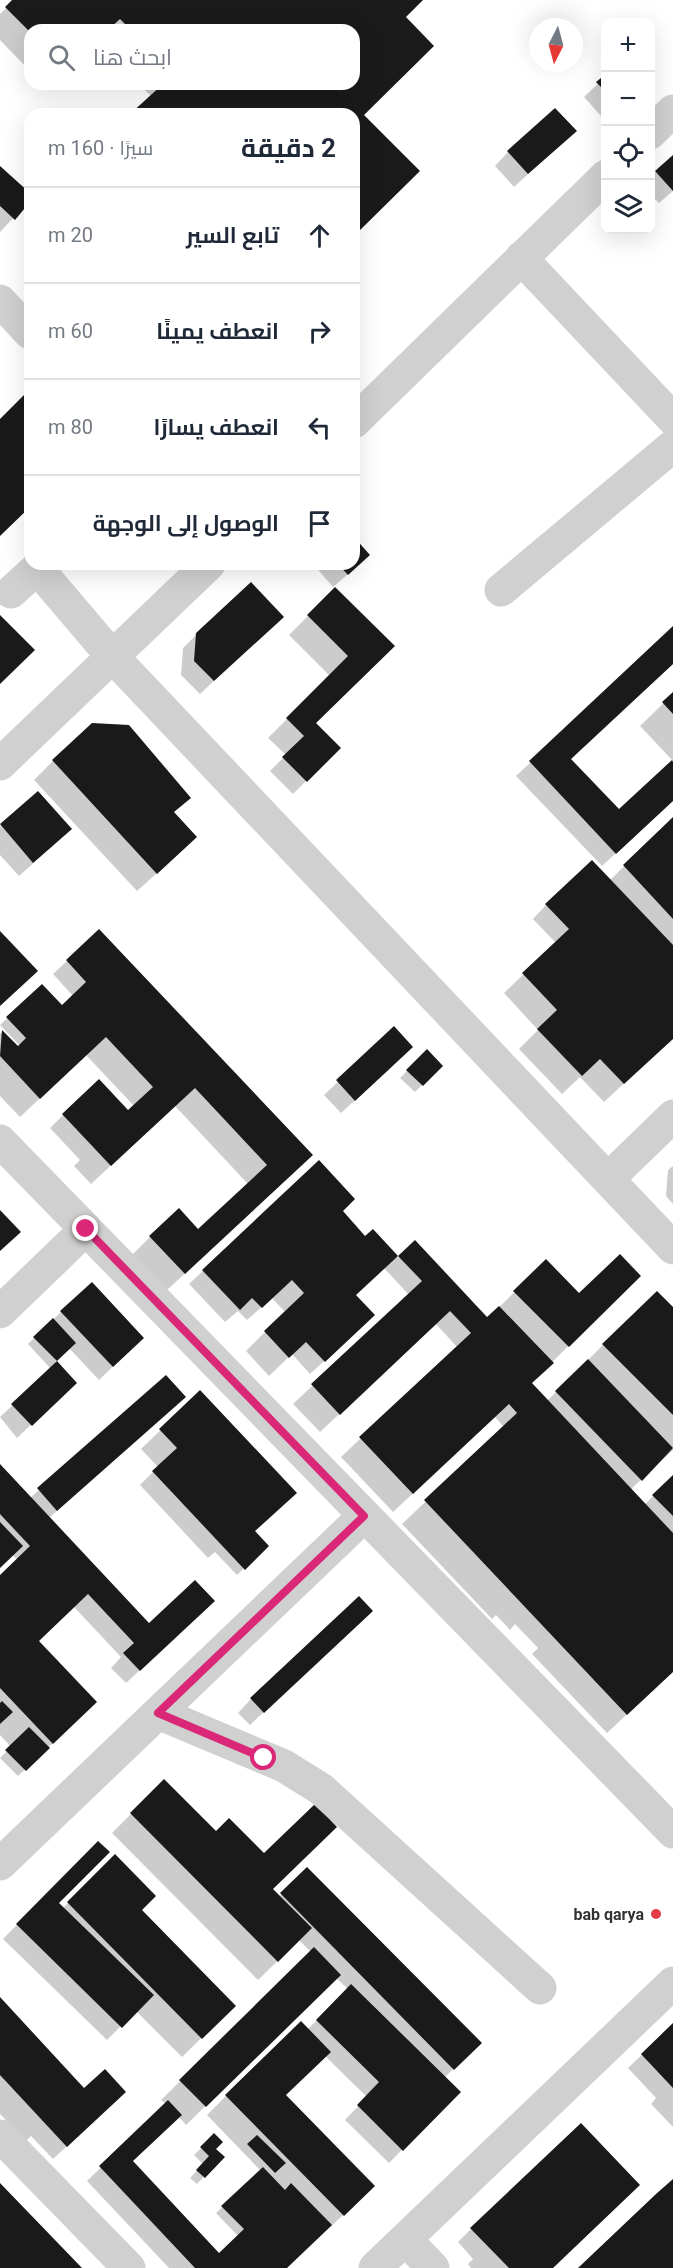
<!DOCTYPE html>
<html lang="ar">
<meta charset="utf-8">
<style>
:root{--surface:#fff;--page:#f6f6f7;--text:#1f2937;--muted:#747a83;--line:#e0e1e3}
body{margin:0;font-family:Roboto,Cairo,sans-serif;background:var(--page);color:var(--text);direction:rtl}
.controls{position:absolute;right:18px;top:18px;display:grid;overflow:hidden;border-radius:12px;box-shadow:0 6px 24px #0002}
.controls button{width:54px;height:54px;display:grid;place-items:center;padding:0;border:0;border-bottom:2px solid var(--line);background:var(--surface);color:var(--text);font:30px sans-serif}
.compass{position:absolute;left:529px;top:18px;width:54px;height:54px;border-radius:50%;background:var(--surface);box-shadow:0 6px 24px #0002;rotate:186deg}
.stop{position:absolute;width:18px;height:18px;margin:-14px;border:4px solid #db2777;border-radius:50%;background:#fff}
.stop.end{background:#db2777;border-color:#fff;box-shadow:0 2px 6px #0008}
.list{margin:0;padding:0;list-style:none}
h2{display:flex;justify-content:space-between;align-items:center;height:78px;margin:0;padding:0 24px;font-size:26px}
h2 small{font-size:20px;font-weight:400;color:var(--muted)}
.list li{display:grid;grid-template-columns:39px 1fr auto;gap:18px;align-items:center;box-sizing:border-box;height:96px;padding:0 24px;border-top:2px solid var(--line)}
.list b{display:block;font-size:22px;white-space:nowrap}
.list em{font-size:20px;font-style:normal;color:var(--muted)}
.icon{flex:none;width:33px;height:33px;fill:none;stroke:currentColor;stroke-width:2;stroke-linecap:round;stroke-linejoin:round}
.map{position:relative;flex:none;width:673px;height:2268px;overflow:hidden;direction:ltr}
.search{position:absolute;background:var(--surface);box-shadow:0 6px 24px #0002;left:24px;top:24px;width:336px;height:66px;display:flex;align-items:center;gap:15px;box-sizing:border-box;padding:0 21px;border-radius:18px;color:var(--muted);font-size:22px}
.panel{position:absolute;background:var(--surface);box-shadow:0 6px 24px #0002;left:24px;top:108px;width:336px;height:462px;border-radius:18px;direction:rtl}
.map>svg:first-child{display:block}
.shadow{fill:#0003;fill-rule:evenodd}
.building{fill:#1a1a1a}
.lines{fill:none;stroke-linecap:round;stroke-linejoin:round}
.minor{stroke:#d0d0d0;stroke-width:33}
.route{stroke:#db2777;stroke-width:8}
.poi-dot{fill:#e63946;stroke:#fff;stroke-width:2}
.labels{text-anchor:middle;stroke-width:6;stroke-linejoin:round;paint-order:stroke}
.poi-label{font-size:16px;font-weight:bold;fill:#333;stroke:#fff;text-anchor:end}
</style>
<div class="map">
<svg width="673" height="2268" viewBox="0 0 673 2268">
<rect width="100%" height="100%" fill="#fff"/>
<!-- shadow -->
<path class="shadow" d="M14 0H422L404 17 362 115 354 234V114H132L151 96 139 84H354V30H30V71L0 40V14Z
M606 76V111L601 116 584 97Z
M561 144 514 187 495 166 508 152Z
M673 157V191L659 203 650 194V177Z
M0 168 30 195V200L0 232Z
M354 539V569L333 587 313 564H354Z
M335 589 393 646 315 724 339 748 293 794 270 771 286 755 268 738 330 676 289 635Z
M673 628V664L570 760 618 812 673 761 640 726 673 694V800L602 866 516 776Z
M268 630 200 694 181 675 183 648 197 634Z
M53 761 173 813 176 856 137 891 34 780Z
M37 793 56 843 19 876 0 855V826Z
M673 819V1038L604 1102 580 1077 562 1094 519 1049 538 1030 504 993 556 943 533 919 546 905 610 880Z
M99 931 292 1174 165 1292 131 1256 150 1237 198 1231 248 1184 175 1106 91 1184 74 1166 80 1160 50 1128 63 1115 126 1110 91 1145 93 1147 135 1107 86 1055 20 1117 0 1096V1034L2 1032 17 1048 20 1046 0 1025 42 986 62 1007 73 996 53 974Z
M394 1029 398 1061 341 1113 324 1095Z
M427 1051 441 1066 415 1092 400 1078Z
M673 1166V1204L666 1196 668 1170Z
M341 1211 365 1238 373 1231 398 1258 415 1242 487 1319 546 1261 579 1295 639 1276 530 1384 547 1401 603 1345 673 1309V1450L630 1490 644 1505 673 1477V1671L607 1733 532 1654 538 1648 515 1624 510 1630 496 1615 492 1619 402 1524 504 1427 495 1417 393 1512 341 1457 457 1347 436 1324 320 1432 293 1404 409 1295 384 1268 355 1296 359 1329 310 1374 292 1354 269 1376 246 1351 285 1312 272 1298 247 1320 238 1311 225 1322 189 1284 203 1271Z
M61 1312 129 1351 99 1380 69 1348 55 1362 75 1383 17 1438 0 1417 51 1369 28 1344Z
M166 1377 170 1410 49 1518 149 1625 199 1615 126 1683 111 1668 121 1657 74 1607 37 1641 72 1725 18 1776 0 1758 11 1747 0 1735V1577L18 1560 12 1555 0 1566V1467L30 1498Z
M200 1392 276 1512 254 1532 267 1546 237 1575 215 1552 208 1558 140 1485 158 1467 141 1449Z
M357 1624 250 1725 238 1713 251 1699Z
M164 1781 279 1897 307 1869 480 2043 444 2078 459 2092 389 2163 345 2120 367 2097 325 2056 284 2096 354 2205 286 2268H169L87 2181 166 2104 161 2100 311 1952 299 1940 258 1980 112 1833ZM336 1978 348 1989 307 2030 226 2096 207 2115 261 2171 216 2213 238 2236 209 2265 131 2161 178 2116 186 2125Z
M98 1843 57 1903 63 1908 115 1857 134 1920 234 2006 182 2057 136 2011 107 2040 3 1939Z
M0 1999 82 2088 111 2105 53 2159 31 2136 26 2141 0 2114Z
M673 2025V2127L651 2104 656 2098 628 2068Z
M214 2136V2149L223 2157 197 2184 190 2178 203 2164 194 2155Z
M471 2229 552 2268H471L468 2264 473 2259 458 2242Z"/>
<!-- building -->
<path class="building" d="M12 0H423L406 17 434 46 364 115 420 171 354 236V114H130L163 84H354V30H131L120 19 108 30H30V32L5 7Z
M606 74V92L596 82Z
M555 108 577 131 528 174 507 151Z
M673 155V191L655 171Z
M0 166 30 193V202L15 220 0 206Z
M25 394 30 399V507L0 536V419Z
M354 537 370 555 348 575 338 564H354Z
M251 582 284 617 214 681 194 661 196 633Z
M335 587 395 646 316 723 341 748 307 782 282 757 304 736 286 718 348 656 307 615Z
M0 615 35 650 0 684Z
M673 626V664L571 759 619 809 672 760 673 762V801L616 854 529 761Z
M673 692V714L662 702Z
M92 723 129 725 191 798 174 812 197 837 157 874 52 760Z
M38 791 72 829 33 863 0 824Z
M673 817V919L623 865Z
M592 860 673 945V1039L624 1084 600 1059 582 1076 537 1029 557 1010 522 973 569 929 545 904Z
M99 929 313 1155 185 1274 149 1236 179 1208 198 1229 267 1165 195 1088 111 1166 62 1114 99 1079 128 1110 153 1087 106 1037 40 1099 0 1056 2 1030 18 1046 26 1038 6 1017 42 984 62 1005 86 982 66 960Z
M0 931 38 971 0 1006Z
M394 1026 413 1047 355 1101 336 1080Z
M427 1049 443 1066 423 1086 406 1070Z
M319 1160 355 1199 343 1211 365 1236 373 1229 398 1256 415 1240 487 1317 499 1306 554 1363 532 1383 673 1533V1672L627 1715 424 1500 517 1413 509 1404 413 1494 359 1437 471 1333 450 1311 340 1415 311 1384 422 1281 398 1256 356 1295 375 1315 325 1362 306 1342 289 1358 264 1331 304 1293 292 1280 262 1308 252 1298 240 1310 202 1270Z
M0 1210 21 1232 0 1251Z
M620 1254 641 1276 569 1347 513 1291 546 1259 579 1293Z
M92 1282 144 1338 113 1367 60 1311Z
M657 1291 673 1307V1415L602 1344Z
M53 1318 76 1343 57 1361 33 1337Z
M588 1359 673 1448 642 1481 555 1391Z
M57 1361 77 1383 32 1426 11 1404Z
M166 1375 186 1397 57 1511 37 1488Z
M200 1390 297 1493 255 1531 269 1546 245 1570 152 1471 177 1448 159 1429Z
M0 1464 149 1623 195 1580 215 1601 140 1671 123 1653 134 1643 88 1594 39 1641 97 1702 53 1744 0 1688V1575L30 1546 0 1514Z
M673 1475V1516L652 1495Z
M0 1522 23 1546 0 1568Z
M359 1596 373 1611 264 1713 250 1698Z
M2 1701 13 1712 0 1724V1703Z
M29 1727 50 1748 26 1771 5 1750Z
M164 1779 216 1831 229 1818 264 1853 315 1804 337 1827 273 1889 312 1928 278 1962 130 1813Z
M98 1841 110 1852 59 1903 154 1995 122 2028 16 1924Z
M115 1854 156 1896 142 1910 236 2006 202 2039 67 1902Z
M307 1867 482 2043 454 2070 280 1893Z
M314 1947 341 1975 206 2107 179 2080Z
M351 1984 461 2092 403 2151 357 2105 379 2082 316 2020Z
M0 1997 84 2088 105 2069 126 2092 67 2147 0 2075Z
M301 2021 331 2052 286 2095 375 2186 344 2216 225 2095Z
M673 2023V2088L641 2054Z
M168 2100 182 2115 133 2161 219 2253 244 2229 221 2206 263 2167 285 2190 291 2183 332 2225 287 2268H195L99 2166Z
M581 2123 640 2185 553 2268H509L470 2228Z
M214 2133 223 2142 216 2149 225 2157 205 2178 196 2170 209 2156 200 2147Z
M257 2135 286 2163 275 2173 247 2144Z
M673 2179V2268H578L656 2194Z
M0 2183 82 2268H0Z"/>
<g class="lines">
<!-- minor -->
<path class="minor" d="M650 133 673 111
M521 258 673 419
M0 301 30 333
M354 422 606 176
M37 568 111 655 673 1248
M501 590 673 446
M11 592 42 564
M0 764 209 564
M0 1141 673 1832
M609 1178 673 1116
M0 1312 86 1229
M158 1713 284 1766 321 1789 540 1988
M0 1864 364 1516
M0 2136 129 2268
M405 2239 433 2268
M375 2268 673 1983"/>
</g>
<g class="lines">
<!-- route -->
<path class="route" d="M86 1229 364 1516 158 1713 264 1758"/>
</g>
<!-- markers -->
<circle class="poi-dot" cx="656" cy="1914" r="6"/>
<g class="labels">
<!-- poi labels -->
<g class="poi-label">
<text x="644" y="1920">bab qarya</text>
</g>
</g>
</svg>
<div class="controls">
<button>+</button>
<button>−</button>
<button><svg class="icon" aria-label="locate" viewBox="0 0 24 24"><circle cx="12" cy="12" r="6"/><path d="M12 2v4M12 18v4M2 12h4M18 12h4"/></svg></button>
<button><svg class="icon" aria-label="layers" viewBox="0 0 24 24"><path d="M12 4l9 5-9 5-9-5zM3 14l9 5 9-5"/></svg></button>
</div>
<svg class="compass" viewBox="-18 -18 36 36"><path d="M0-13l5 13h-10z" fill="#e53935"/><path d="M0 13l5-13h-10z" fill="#747a83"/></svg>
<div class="stop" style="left:264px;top:1758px"></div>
<div class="stop end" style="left:86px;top:1229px"></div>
<div class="search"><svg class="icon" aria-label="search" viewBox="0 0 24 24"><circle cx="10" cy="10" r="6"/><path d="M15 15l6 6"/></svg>ابحث هنا</div>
<section class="panel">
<h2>2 دقيقة<small>سيرًا · 160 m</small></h2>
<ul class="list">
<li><svg class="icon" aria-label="ahead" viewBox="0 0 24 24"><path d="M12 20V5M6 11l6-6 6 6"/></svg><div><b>تابع السير</b></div><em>20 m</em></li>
<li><svg class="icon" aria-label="right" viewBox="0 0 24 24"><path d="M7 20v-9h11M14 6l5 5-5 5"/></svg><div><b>انعطف يمينًا</b></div><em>60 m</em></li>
<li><svg class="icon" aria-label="left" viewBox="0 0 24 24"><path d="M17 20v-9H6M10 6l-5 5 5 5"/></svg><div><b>انعطف يسارًا</b></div><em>80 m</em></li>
<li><svg class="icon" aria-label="arrive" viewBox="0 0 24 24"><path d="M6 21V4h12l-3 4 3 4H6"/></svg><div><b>الوصول إلى الوجهة</b></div></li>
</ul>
</section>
</div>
